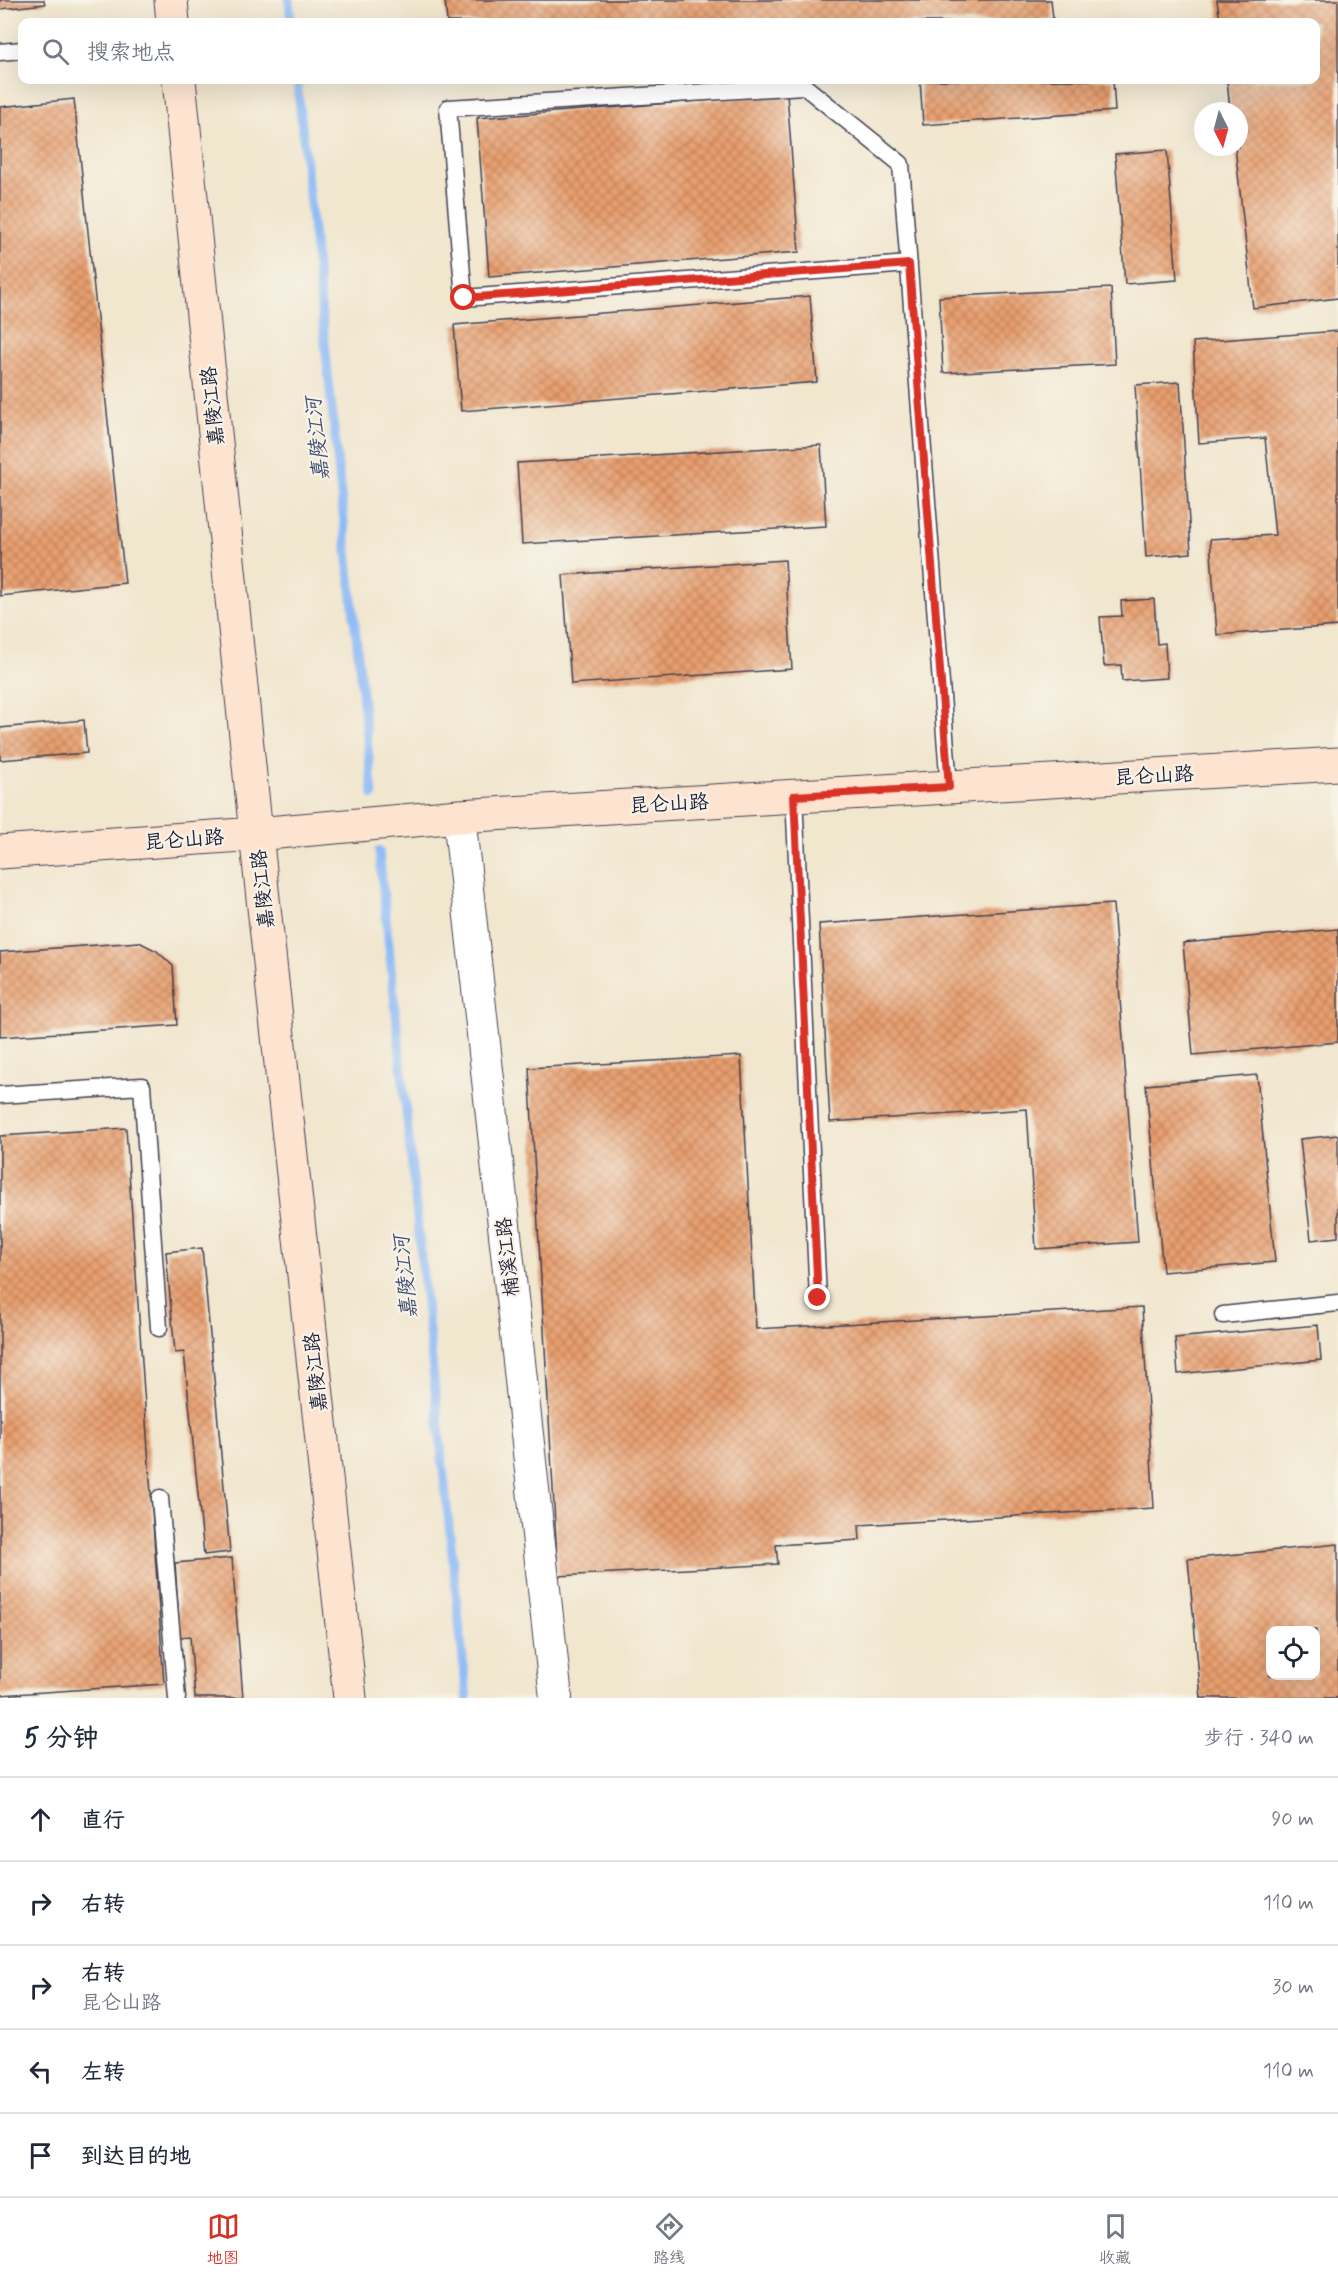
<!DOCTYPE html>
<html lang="zh">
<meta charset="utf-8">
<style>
:root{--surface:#fff;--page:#f2f2f3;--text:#1f2937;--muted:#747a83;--line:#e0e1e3;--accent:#d93025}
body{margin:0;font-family:Mynerve,"LXGW WenKai TC",sans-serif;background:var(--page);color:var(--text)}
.controls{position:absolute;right:18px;bottom:18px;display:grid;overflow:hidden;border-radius:12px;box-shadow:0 6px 24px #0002}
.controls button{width:54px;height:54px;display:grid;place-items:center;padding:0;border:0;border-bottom:2px solid var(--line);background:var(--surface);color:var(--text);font:30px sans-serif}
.compass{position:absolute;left:1194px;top:102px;width:54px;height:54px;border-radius:50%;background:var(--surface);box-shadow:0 6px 24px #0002;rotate:174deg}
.stop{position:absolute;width:18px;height:18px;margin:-14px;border:4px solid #d93025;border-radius:50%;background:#fff}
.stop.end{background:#d93025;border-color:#fff;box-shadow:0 2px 6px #0008}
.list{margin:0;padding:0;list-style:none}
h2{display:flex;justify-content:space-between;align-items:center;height:78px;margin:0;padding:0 24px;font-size:26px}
h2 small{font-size:20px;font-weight:400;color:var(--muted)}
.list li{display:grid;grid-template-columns:39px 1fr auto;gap:18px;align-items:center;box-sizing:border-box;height:84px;padding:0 24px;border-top:2px solid var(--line)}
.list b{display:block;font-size:22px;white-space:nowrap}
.list p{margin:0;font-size:20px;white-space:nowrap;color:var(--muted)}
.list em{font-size:20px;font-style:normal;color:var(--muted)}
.icon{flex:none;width:33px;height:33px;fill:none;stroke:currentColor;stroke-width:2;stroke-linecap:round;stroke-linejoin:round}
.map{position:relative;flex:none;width:1338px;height:1698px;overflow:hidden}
.search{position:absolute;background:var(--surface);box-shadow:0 6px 24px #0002;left:18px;right:18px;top:18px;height:66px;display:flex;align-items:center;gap:15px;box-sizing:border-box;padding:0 21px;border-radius:12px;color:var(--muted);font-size:22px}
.sheet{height:498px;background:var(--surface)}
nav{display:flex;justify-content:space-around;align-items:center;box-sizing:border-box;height:84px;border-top:2px solid var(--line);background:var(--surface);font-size:16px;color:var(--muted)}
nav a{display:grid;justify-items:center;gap:3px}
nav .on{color:var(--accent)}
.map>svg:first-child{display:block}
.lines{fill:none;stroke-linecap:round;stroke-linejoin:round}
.stream{stroke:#8bbaf6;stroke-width:9}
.building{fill:url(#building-cross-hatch);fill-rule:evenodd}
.lane-casing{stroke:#413f51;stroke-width:19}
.street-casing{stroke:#413f51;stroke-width:34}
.secondary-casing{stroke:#413f51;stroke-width:35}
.lane{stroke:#fff;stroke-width:16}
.street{stroke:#fff;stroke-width:32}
.secondary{stroke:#fde4d1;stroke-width:33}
.route{stroke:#d93025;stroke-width:8}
.labels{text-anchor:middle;stroke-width:4.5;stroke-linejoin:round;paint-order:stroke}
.street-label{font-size:20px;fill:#22223b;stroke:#f7f3e8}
.water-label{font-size:21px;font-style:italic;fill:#425073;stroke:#f7f3e8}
</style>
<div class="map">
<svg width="1338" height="1698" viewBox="0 0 1338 1698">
<defs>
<pattern id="building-cross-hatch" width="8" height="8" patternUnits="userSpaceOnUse" patternTransform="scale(1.5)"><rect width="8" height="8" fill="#e99f6e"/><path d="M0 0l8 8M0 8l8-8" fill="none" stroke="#bc815c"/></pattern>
</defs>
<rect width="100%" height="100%" fill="#f7f3e8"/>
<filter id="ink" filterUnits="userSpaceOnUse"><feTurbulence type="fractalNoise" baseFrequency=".0167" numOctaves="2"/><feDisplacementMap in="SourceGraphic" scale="12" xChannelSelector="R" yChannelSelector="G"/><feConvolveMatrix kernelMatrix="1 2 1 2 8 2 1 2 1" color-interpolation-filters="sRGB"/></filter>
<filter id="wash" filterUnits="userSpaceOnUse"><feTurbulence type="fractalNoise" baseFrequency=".008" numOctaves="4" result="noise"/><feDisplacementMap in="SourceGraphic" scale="24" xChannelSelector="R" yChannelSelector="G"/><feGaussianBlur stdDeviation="1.35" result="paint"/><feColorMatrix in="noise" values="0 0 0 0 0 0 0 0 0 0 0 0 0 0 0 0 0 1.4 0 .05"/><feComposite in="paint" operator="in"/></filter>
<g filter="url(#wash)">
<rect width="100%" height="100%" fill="#f1e6ce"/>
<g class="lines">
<!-- stream -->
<path class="stream" d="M289 0 291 22
M297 80 373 795
M379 851 467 1698"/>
</g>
<g id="blocks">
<!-- building -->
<path class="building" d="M0 0H44L45 4 0 9Z
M445 0H1051L1053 19 1015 22H447Z
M1217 0H1338V298L1253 308 1235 147H1239V111H1230L1227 80H1316V22H1220Z
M920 80H1113L1115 111 923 125Z
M787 94 799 252 489 277 477 118Z
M74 99 125 583 0 596V107Z
M1167 150 1177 280 1125 284 1115 154Z
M1111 288 1115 364 943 373 939 297Z
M810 296 817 382 461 411 454 325Z
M1338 331V626L1217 635 1210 539 1275 535 1265 438 1199 443 1193 342Z
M1180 382 1191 553 1146 557 1135 385Z
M821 445 826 526 522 544 517 463Z
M785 560 792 669 571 684 563 575Z
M1154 599 1157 644 1165 643 1167 678 1122 681 1121 665 1104 666 1100 617 1122 616 1121 601Z
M84 720 87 753 0 760V728Z
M1113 904 1138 1242 1036 1249 1027 1109 830 1122 819 924Z
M1338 929V1042L1193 1055 1183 943Z
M139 942 157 951 173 966 177 1025 0 1037V952Z
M741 1056 756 1329 1142 1307 1154 1508 859 1525 860 1540 776 1545 778 1564 558 1576 529 1068Z
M1257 1075 1275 1262 1163 1272 1146 1085Z
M126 1128 164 1684 0 1695V1136Z
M1338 1135V1237L1311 1240 1300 1139Z
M202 1248 230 1552 204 1555 184 1352 175 1353 166 1252Z
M1318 1325 1321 1360 1178 1374 1175 1338Z
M1338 1544V1698H1201L1188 1559ZM1270 1630H1316V1676H1270Z
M232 1558 243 1698H195L190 1636 180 1637 175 1563Z"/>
</g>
</g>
<g filter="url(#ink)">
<use href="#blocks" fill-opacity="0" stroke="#413f51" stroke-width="1.5"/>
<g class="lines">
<defs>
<path id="lane" d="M0 52 22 50
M909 264 464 298 448 108 804 86 901 164 949 787
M794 796 818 1298
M0 1095 142 1086 159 1328
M1223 1315 1338 1303
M160 1498 177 1698"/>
<path id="street" d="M459 816 556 1698"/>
<path id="secondary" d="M171 0 173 22
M179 80 256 834 350 1698
M0 852 256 834 459 816 1338 764"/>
</defs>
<!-- lane casing -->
<use href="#lane" class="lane-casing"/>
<!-- street casing -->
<use href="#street" class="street-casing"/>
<!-- secondary casing -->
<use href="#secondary" class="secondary-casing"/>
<!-- lane -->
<use href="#lane" class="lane"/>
<!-- street -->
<use href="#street" class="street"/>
<!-- secondary -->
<use href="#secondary" class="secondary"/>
</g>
</g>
<g class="lines" filter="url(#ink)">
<!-- route -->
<path class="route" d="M464 298 909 264 949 787 794 796 818 1298"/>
</g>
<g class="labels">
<!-- street labels -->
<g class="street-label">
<text transform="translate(212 406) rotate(-96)" y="7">嘉陵江路</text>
<text transform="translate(1154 775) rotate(-3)" y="7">昆仑山路</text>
<text transform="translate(669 803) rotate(-3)" y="7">昆仑山路</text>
<text transform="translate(184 839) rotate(-4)" y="7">昆仑山路</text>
<text transform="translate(262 889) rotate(-96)" y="7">嘉陵江路</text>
<text transform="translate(507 1257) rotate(-96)" y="7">楠溪江路</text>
<text transform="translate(315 1372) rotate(-96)" y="7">嘉陵江路</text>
</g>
<!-- water labels -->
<g class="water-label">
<text transform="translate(317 439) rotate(-96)" y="7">嘉陵江河</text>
<text transform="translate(405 1277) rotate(-96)" y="7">嘉陵江河</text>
</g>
</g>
</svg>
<div class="controls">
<button><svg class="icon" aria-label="locate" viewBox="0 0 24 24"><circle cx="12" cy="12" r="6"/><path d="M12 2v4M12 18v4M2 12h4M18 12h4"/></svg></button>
</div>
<svg class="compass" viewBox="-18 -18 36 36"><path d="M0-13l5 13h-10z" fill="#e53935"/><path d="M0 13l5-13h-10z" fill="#747a83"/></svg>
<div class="stop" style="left:464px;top:298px"></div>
<div class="stop end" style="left:818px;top:1298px"></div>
<div class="search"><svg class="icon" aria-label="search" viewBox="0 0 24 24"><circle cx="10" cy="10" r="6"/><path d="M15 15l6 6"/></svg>搜索地点</div>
</div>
<section class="sheet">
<h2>5 分钟<small>步行 · 340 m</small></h2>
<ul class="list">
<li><svg class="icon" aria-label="ahead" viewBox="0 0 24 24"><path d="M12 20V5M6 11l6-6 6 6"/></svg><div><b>直行</b></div><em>90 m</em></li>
<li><svg class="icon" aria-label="right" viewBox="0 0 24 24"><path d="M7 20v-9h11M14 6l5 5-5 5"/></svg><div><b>右转</b></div><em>110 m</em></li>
<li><svg class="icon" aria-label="right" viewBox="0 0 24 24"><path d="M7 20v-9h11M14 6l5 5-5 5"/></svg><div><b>右转</b><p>昆仑山路</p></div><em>30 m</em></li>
<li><svg class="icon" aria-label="left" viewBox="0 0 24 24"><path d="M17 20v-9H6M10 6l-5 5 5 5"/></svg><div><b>左转</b></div><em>110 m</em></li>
<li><svg class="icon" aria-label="arrive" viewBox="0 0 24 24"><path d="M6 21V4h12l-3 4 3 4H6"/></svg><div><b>到达目的地</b></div></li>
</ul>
</section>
<nav>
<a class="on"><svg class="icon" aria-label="map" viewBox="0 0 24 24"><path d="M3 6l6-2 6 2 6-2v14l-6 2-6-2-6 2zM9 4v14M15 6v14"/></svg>地图</a>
<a><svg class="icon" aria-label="directions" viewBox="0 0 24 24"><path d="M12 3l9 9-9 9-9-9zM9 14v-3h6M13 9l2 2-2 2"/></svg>路线</a>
<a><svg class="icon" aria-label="saved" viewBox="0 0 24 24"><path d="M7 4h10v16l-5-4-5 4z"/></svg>收藏</a>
</nav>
